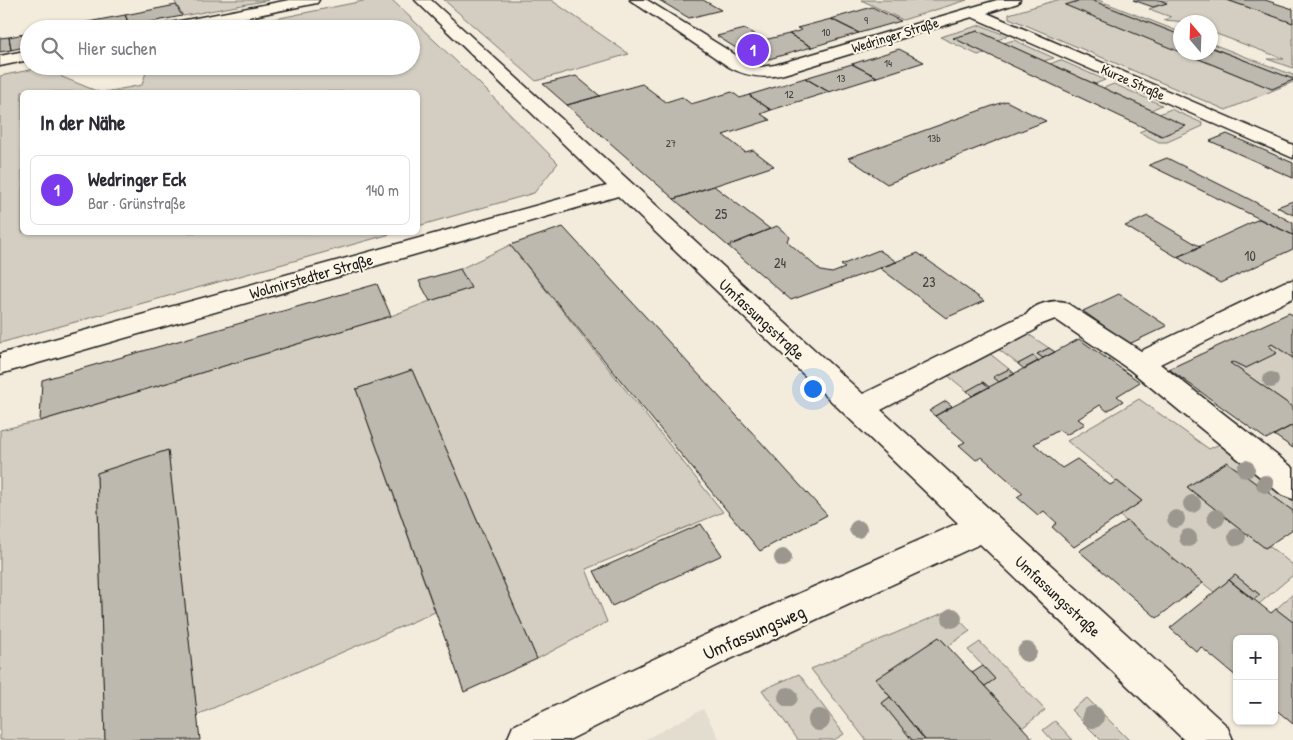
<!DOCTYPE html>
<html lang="de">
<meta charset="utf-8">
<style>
:root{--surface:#fff;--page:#f2f2f3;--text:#2b2b33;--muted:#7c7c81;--line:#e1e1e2;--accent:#7c3aed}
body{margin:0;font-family:"Patrick Hand",sans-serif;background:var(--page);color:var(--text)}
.controls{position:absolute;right:15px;bottom:15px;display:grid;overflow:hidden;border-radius:8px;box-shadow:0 1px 4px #0004}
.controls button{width:45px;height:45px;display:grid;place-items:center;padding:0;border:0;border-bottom:1px solid var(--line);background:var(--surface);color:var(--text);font:25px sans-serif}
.compass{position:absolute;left:1173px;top:15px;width:45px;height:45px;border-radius:50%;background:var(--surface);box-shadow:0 1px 4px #0004;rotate:341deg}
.you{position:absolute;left:812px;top:388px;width:18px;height:18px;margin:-12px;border:4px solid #fff;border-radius:50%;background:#1a73e8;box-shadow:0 0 0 8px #1a73e833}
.badge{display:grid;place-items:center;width:32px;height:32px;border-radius:50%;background:var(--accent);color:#fff;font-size:16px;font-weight:700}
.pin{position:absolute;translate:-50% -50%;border:2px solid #fff;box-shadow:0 1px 5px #0006}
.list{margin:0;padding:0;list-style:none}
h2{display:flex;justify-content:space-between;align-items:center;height:65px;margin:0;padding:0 20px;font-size:21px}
h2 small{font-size:16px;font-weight:400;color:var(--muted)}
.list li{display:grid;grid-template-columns:32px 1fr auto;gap:15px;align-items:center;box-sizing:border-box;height:70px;margin:0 10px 10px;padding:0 10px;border:1px solid var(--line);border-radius:8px}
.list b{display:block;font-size:19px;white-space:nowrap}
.list p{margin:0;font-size:16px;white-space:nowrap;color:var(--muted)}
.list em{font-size:16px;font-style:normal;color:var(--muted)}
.icon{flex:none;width:28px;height:28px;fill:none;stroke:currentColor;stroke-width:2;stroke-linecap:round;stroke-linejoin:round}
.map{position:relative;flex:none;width:1293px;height:740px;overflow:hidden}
.search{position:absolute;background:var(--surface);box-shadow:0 1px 4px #0004;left:20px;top:20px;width:400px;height:55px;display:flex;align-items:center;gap:12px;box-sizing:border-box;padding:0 18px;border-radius:28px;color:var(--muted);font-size:19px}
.panel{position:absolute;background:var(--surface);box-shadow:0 1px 4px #0004;left:20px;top:90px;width:400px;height:145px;border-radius:8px}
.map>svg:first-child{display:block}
.built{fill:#e3ddcf}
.green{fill:#d3cec1;stroke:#78756e}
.building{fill:#beb9ae;stroke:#1c1c1c}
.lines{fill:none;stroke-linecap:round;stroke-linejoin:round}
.minor-casing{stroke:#1c1c1c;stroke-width:3}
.minor{fill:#fcf5e5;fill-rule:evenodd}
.tree{fill:#9b978e}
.labels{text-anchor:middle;stroke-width:4;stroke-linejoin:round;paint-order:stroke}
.far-number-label{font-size:11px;fill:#444340}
.far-street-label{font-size:14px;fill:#1c1c1c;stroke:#fcf5e5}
.number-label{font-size:14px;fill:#444340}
.street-label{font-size:16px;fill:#1c1c1c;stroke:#fcf5e5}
.near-street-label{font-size:19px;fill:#1c1c1c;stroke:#fcf5e5}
</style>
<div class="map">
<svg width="1293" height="740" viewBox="0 0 1293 740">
<rect width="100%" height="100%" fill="#f3ecdd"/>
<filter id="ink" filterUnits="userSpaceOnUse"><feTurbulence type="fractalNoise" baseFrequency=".02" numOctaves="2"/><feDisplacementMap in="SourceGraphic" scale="10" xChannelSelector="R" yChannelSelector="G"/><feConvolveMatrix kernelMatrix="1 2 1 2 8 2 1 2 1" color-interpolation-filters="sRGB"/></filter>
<g filter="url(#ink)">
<!-- built -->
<path class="built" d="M703 709 720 740H644Z"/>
<!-- green -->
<path class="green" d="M174 0H269L183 16Z
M368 0H392L480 84 558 163 534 193 418 226V92H105L142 85 148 66H411V29H226Z
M444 0H551L629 54 536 81Z
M861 0H967L903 20Z
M1057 0H1082L1066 5 1272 89 1293 80V82L1226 110 1009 18V14Z
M1091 0H1098L1180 32V35Z
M1160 0H1227L1293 23V68L1267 59H1284L1211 32 1210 22H1186L1164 20 1171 17 1149 9 1166 3Z
M981 25 1007 36 998 40 978 31 954 38 985 53 978 55 940 37Z
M1014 40 1054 58 1044 61 1004 43Z
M1210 43 1293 75V79L1211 47Z
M1060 60 1105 80 1095 84 1050 64Z
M49 66H57L62 77 99 92H22V232L394 233 0 343V76Z
M1114 84 1162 105 1151 110 1103 88Z
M1171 109 1202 123 1203 126 1167 142H1159L1139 132 1146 129 1162 136 1185 126 1159 114Z
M510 245 723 512 586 569 607 622 537 659 412 370 356 389 435 612 197 715 168 450 97 473 105 740H0V430L40 421 391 316 430 301 471 288 460 269Z
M1028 334 1049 348 1037 354 1043 358 1039 361 1033 356 1018 364 998 349Z
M1272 344 1293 358V407L1230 363 1233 362 1246 368 1276 352 1269 346Z
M989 353 1009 369 994 377 999 382 989 387 983 382 967 391 947 375Z
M1139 399 1209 449 1226 441 1293 494V511L1227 462 1187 487 1265 548 1269 546 1293 565V575L1259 604 1253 600 1259 594 1235 575 1214 592 1120 516 1142 501 1067 441Z
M1293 594V622L1276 609Z
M950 610 970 631 948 646 939 637 876 679 890 697 882 703 912 740H866L811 669Z
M980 642 1045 710 1022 728 985 686 995 679 968 650Z
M799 674 844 734 834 740H798L762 690Z
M1087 698 1129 740H1101L1071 710Z
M1055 721 1073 740H1052L1043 730Z"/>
<!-- building -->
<path class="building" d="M659 0H703L721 10 689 18Z
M1082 0H1091L1180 35V52L1065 5Z
M1133 0H1160L1167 3 1153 7Z
M1227 0H1265L1293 9V23Z
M176 5 182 16 130 26 125 15Z
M872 7 901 21 859 33 831 19Z
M125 15 130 26 118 29H68L67 26Z
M831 19 859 33 812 47 789 34 802 30 797 28Z
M745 29 764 40 789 34 812 47 758 62 717 36Z
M978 31 1099 86 1186 126 1162 136 953 38Z
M29 33V46L11 50 9 37Z
M9 37 11 50 0 52V38Z
M1210 47 1293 79V80L1272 89 1182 52H1210Z
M899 49 924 62 877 77 852 64Z
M852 64 877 77 829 92 805 78Z
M576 76 600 96 567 105 543 84Z
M805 78 829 92 771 110 749 95Z
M642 84 666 102 682 97 691 104 732 92 740 98 749 95 771 110 761 114 770 120 723 135 745 152 753 150 774 166 674 199 567 105Z
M1006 101 1046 121 887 184 848 158Z
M1227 134 1293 163V178L1210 141Z
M1167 158 1255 202 1293 223V235L1149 165Z
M714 186 770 229 728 246 674 199Z
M1293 201V215L1277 207Z
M1148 216 1201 247 1177 257 1125 226Z
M1259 219 1293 235V249L1220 283 1177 257Z
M777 226 789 236 787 241 821 271 832 273 845 268 841 265 879 250 897 262 791 300 728 246Z
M563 227 759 440 827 515 760 551 510 245Z
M918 253 984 301 946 318 880 268Z
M460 269 471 288 430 301 419 281Z
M377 284 391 316 40 421 42 380Z
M1119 294 1167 326 1129 344 1083 311Z
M1289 313 1293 315V358L1272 344 1269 346 1277 353 1246 368 1233 362 1230 363 1293 407V425L1266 439 1169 369Z
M1079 339 1140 382 1117 396 1123 401 1107 411 1100 405 1078 419 1085 424 1066 435 1059 430 1034 444 1062 468 1077 459 1110 485 1117 481 1142 501 1074 547 1052 527 1057 523 1044 511 1038 515 1017 497 1023 493 982 457 976 460 959 445 965 442 935 416Z
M1049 348 1055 352 1043 358 1037 354Z
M1033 356 1039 361 1024 369 1018 364Z
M1009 369 1015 374 999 382 993 377Z
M412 370 537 659 464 692 356 389Z
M983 382 989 387 972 396 967 391Z
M946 401 952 406 935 416 929 411Z
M1293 425V448L1274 435Z
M168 450 200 740H105L97 473Z
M1227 462 1293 511V529L1265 548 1187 487Z
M1127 521 1203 583 1157 618 1079 551Z
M701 524 722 555 612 606 594 571Z
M1235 575 1260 595 1253 600 1229 580Z
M1229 580 1271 613 1276 609 1293 622V724L1274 708V639H1237V677L1201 647 1197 652 1170 628Z
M939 637 978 679 1034 740H925L876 679Z
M983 666 995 679 985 686 972 673Z
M890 697 925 740H912L882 703Z"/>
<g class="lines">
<defs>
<path id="minor" d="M289 0H319L317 3 312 4 190 29H157L159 26 165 24Z
M415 0H431L863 394 1017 318 1026 315C1033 304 1053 299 1065 302L1141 351 1284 282 1293 280V298L1160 364 1293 468V499L1282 495 1130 370 1055 319 1037 326 1035 330 881 410 1227 726 1233 740H1184L980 544 722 663 569 740H507L513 726 696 639 958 523 618 196 0 374V354L607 186Z
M630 0H647L747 62 760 67 775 65 997 0H1020L1018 3 987 13 1293 145V158L972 17 784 74C764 79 747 77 729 67Z
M29 50V60L0 66V56Z"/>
</defs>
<!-- minor casing -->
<use href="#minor" class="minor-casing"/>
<!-- minor -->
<use href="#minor" class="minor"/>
</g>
<!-- trees -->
<g class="tree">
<circle cx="1271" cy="380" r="8"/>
<circle cx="1246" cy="469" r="9"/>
<circle cx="1265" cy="484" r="9"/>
<circle cx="1192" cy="504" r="9"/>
<circle cx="1216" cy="518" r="9"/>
<circle cx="1176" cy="519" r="9"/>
<circle cx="858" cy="529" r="9"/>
<circle cx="1237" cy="537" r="9"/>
<circle cx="1188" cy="538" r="9"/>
<circle cx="783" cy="558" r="9"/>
<circle cx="952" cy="618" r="10"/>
<circle cx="1027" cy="652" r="10"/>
<circle cx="788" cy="697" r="10"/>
<circle cx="1093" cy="717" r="11"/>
<circle cx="819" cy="720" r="11"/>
</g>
</g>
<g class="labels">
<!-- far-number labels -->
<g class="far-number-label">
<text x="866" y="24">9</text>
<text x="826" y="36">10</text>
<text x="888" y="67">14</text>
<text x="841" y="82">13</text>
<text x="789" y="98">12</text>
<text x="934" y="142">13b</text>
<text x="671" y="147">27</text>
</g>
<!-- far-street labels -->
<g class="far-street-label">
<text transform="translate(895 35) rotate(-17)" y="5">Wedringer Straße</text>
<text transform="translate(1133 82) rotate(24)" y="5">Kurze Straße</text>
</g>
<!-- number labels -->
<g class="number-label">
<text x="721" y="219">25</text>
<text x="1250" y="261">10</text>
<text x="780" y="268">24</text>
<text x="929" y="287">23</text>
</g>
<!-- street labels -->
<g class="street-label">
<text transform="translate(311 276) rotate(-16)" y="6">Wolmirstedter Straße</text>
<text transform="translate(762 319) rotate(43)" y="6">Umfassungsstraße</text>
<text transform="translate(1058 596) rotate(43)" y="6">Umfassungsstraße</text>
</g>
<!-- near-street labels -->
<g class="near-street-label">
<text transform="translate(754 632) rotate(-24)" y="7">Umfassungsweg</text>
</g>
</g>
</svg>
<div class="controls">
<button>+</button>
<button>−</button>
</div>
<svg class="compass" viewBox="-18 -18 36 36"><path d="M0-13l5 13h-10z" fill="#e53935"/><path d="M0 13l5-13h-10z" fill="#7c7c81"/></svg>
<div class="you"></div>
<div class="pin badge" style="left:753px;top:50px">1</div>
<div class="search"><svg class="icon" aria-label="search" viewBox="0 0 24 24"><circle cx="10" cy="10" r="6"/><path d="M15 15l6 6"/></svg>Hier suchen</div>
<section class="panel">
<h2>In der Nähe<small></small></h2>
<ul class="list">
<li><span class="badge">1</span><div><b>Wedringer Eck</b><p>Bar · Grünstraße</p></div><em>140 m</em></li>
</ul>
</section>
</div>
